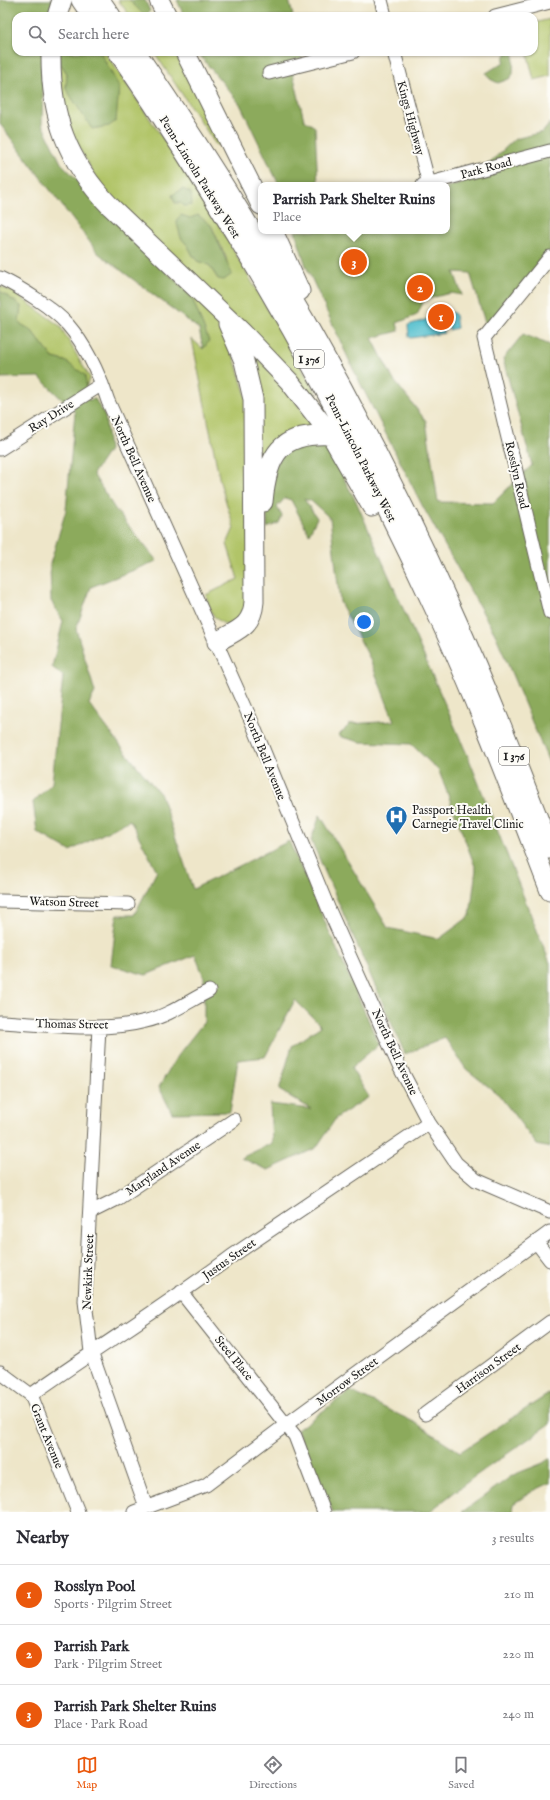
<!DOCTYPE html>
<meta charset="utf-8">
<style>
:root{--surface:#fff;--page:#f7f7f7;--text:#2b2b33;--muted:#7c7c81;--line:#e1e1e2;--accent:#ea580c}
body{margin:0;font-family:"IM FELL English",serif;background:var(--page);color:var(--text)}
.you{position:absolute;left:364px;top:622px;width:14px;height:14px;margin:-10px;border:3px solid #fff;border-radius:50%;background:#1a73e8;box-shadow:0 0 0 6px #1a73e833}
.badge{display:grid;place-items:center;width:26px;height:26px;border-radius:50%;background:var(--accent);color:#fff;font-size:13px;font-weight:700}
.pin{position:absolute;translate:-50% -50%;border:2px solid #fff;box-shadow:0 1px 4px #0006}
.popup{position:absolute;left:258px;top:182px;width:192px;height:52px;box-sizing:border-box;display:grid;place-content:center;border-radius:8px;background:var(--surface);filter:drop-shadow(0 1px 3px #0005);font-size:13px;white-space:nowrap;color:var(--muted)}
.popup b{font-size:15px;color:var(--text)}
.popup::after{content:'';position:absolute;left:50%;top:100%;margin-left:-8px;border:8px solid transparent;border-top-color:var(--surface)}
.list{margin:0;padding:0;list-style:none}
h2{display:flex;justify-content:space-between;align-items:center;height:52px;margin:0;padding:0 16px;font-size:17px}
h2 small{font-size:13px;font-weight:400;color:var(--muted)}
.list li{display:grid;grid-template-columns:26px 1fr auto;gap:12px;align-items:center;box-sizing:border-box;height:60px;padding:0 16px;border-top:1px solid var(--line)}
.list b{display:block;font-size:15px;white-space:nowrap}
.list p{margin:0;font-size:13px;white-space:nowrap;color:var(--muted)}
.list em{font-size:13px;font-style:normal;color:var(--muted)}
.icon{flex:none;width:22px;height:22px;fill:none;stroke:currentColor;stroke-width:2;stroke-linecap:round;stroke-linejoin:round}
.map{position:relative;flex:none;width:550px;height:1512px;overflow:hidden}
.search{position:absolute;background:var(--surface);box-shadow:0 1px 3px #0004;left:12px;right:12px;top:12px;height:44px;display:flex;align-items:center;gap:10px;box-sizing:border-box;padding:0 14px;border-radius:12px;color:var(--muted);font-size:15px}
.sheet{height:232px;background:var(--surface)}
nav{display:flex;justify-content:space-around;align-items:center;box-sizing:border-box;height:56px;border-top:1px solid var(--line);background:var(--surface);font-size:11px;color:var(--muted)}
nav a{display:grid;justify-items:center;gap:2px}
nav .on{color:var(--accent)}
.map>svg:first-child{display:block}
.green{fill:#b1c467;stroke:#667042;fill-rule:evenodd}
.forest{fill:#8caa5c;stroke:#54633c}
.water{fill:#53bfce;stroke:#386e75}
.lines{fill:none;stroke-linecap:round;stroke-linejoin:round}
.minor-casing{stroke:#666359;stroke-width:15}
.highway-casing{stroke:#666359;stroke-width:21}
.minor{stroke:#fff;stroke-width:13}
.highway{stroke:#fff;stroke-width:19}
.labels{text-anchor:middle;stroke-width:4;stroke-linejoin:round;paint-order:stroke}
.shield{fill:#fdfcf7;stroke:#605f5e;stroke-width:1}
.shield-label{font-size:11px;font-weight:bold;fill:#1c1c1c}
.street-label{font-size:12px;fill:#1c1c1c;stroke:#fdfcf7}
.poi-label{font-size:12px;fill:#1c1c1c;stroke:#fdfcf7;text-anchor:start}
</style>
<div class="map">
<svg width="550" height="1512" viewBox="0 0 550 1512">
<rect width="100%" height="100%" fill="#fdfcf7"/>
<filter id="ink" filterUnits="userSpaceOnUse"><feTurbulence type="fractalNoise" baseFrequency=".025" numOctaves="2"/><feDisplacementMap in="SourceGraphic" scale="8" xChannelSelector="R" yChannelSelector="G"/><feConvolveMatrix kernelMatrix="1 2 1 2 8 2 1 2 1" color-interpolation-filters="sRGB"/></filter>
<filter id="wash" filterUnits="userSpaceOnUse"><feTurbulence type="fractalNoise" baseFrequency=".012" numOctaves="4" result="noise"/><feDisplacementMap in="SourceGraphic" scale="16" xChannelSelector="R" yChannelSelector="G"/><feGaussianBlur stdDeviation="0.9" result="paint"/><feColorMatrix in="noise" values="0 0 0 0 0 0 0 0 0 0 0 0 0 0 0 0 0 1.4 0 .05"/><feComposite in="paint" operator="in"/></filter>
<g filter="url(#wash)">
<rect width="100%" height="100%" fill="#eee6c9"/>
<!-- green -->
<path class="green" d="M118 0H129L145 16H130Z
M550 19V76L534 80 527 52H534V23Z
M100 52H105L205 201 316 393 310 397 102 188 72 136 61 96 59 62 67 73 66 89 117 99 119 87ZM211 225 226 257 227 263 218 279 209 265 197 261 188 246Z
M154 52H179L225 144 216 145Z
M170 275 214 314 226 332 251 412 248 610 229 626C211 618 211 613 206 595L238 579 227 544 234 528 220 482 192 339 203 349 208 341 192 298Z
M0 286 13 292 60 326 90 378 86 387 65 361 53 358 31 330 18 323 21 306 0 291Z
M248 348 278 380 313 424 311 428 270 456 259 455Z"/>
<!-- forest -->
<path class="forest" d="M0 0H53L50 16H16V52H44L42 124 61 163 192 298 209 341 203 349 199 329 98 253 0 124Z
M129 0H145L150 11 145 16Z
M177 0H289L293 16H184Z
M59 52H100L119 87 116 121 109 126 92 129 66 89 67 73 59 62Z
M199 52H302L303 55 293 73 304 120 315 127 318 185H279L240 104 202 58Z
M507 52H514L513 74 509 79 498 83 490 79 486 73 504 62V58Z
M550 123V261L486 326 470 273 454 272 462 295 450 293 424 300 417 315 397 323 399 331 372 338 393 379 426 421 438 502 493 503 532 465 503 359 523 334 550 345V765L496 636 423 507 354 371 306 266 295 231H447V187L471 180 515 139 543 132Z
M183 189 191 193 192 205 184 206 181 203H175L172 195Z
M181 215 190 218 198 215 211 225 232 274 224 280 218 279 209 265 197 261 196 257 193 256 188 246 181 238 176 220Z
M0 291 21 306 19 323 31 330 53 358 65 361 85 375 88 400 95 399 105 416 109 450 93 474 115 509 157 561 91 587 76 629 95 692 89 704 123 749 161 795 193 889 289 841 379 1044 351 1068 369 1097 336 1118 316 1148 268 1170 241 1158 272 1143 270 1104 311 1109 279 1090 292 1046 321 1026 295 1000 265 1057 238 1060 230 1112 172 1113 159 1087 177 1056 204 1022V977L195 955 146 975 111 965 117 915H134L157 871 130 820 70 851 37 832 33 802 52 783 63 676 52 667 63 621 51 601 50 564 66 510 75 412 39 377 0 378Z
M322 440 338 458 345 481 356 501 469 759 550 963V1148L537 1145 499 1095 466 1069 445 1038 405 1054 311 840 320 815 388 928 439 939 470 916 476 869 439 771 411 744 360 742 338 736 350 724 394 721 369 657 340 602 330 518 311 501 304 499 317 518 309 534 291 500 285 498 277 507 282 516 279 523 267 528V510L272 470 288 448Z
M350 1391 416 1423 460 1452 550 1393V1424L474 1477 429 1512H333L297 1430Z
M550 1458V1483L533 1491 513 1504 512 1512H462L513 1475 543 1463Z"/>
<!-- water -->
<path class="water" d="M451 312 455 314 457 328 449 330 446 318 442 319 444 333 411 338 409 337 408 325Z"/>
</g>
<g filter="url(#ink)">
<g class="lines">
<defs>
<path id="minor" d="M381 0 385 16
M495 16 550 2
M394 52 429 184
M269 73 353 52
M423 185 550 151
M550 257 484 338 550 613
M0 278C21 288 53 308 68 325 87 347 99 374 108 401L251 720 329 910 399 1066 429 1123 456 1163 476 1180 550 1212
M0 449 102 384
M0 901 128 904
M0 1022C46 1024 101 1033 146 1021 168 1016 189 1001 209 991
M99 1027 85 1301 91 1352 146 1507
M91 1212 117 1199 234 1120
M537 1243 550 1260
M181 1292 295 1436 324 1512
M0 1372 31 1395 78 1512
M31 1395C97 1348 167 1305 232 1256L429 1123
M425 1414 550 1322
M134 1512 206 1485 287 1424 550 1232"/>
<path id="highway" d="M81 0 92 16
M100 0 111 16
M159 0 167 16
M57 16 62 0
M51 52C50 115 67 162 111 207L241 331 289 381 331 435 372 507
M118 52C240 230 347 417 437 614 479 704 514 798 550 891
M136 52C257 228 365 415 452 610 488 689 519 769 550 849
M185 52 261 205
M273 231 300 291
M263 502C267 455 280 432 331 435
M217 642C236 630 252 628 254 602L253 399 244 361 228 324"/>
</defs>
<!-- minor casing -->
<use href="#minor" class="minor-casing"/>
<!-- highway casing -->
<use href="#highway" class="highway-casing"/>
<!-- minor -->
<use href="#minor" class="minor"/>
<!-- highway -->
<use href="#highway" class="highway"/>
</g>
</g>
<!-- icons -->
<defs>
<symbol id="hospital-pin" viewBox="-11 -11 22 30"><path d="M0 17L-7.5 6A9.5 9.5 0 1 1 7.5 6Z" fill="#1f6fb2" stroke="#fdfcf7"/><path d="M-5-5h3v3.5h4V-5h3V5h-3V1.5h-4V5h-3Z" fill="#fff"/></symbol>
</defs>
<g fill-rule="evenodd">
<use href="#hospital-pin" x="384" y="804" width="25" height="34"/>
</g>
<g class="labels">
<!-- shield labels -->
<g class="shield">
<rect x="294" y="350" width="30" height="18" rx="3"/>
<rect x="499" y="747" width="30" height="18" rx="3"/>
</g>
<g class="shield-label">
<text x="309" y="363">I 376</text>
<text x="514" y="760">I 376</text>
</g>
<!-- street labels -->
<g class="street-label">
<text transform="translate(411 118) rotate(75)" y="4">Kings Highway</text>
<text transform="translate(486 168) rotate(-15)" y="4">Park Road</text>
<text transform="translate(200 177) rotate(58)" y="4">Penn-Lincoln Parkway West</text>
<text transform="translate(51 416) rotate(-32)" y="4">Ray Drive</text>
<text transform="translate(361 458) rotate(63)" y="4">Penn-Lincoln Parkway West</text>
<text transform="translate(134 459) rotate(66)" y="4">North Bell Avenue</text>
<text transform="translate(517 475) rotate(77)" y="4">Rosslyn Road</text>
<text transform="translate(265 756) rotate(68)" y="4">North Bell Avenue</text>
<text transform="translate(64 902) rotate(2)" y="4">Watson Street</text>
<text transform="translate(72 1024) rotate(1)" y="4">Thomas Street</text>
<text transform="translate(395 1052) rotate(65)" y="4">North Bell Avenue</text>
<text transform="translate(163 1168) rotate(-34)" y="4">Maryland Avenue</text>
<text transform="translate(229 1259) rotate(-35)" y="4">Justus Street</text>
<text transform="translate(88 1272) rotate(-88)" y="4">Newkirk Street</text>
<text transform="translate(234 1358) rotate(51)" y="4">Steel Place</text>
<text transform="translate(488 1368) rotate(-36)" y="4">Harrison Street</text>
<text transform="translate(347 1381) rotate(-36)" y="4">Morrow Street</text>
<text transform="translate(47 1436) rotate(68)" y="4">Grant Avenue</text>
</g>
<!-- poi labels -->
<g class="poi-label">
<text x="412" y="814">Passport Health<tspan x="412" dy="14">Carnegie Travel Clinic</tspan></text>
</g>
</g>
</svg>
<div class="you"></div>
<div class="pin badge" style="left:441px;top:317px">1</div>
<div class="pin badge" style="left:420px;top:288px">2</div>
<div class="pin badge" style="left:354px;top:262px">3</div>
<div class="popup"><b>Parrish Park Shelter Ruins</b>Place</div>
<div class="search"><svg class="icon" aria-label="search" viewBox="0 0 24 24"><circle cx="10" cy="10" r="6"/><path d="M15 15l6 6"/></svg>Search here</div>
</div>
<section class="sheet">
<h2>Nearby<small>3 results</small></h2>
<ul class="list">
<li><span class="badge">1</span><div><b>Rosslyn Pool</b><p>Sports · Pilgrim Street</p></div><em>210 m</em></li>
<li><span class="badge">2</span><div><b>Parrish Park</b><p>Park · Pilgrim Street</p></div><em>220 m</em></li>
<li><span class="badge">3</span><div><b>Parrish Park Shelter Ruins</b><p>Place · Park Road</p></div><em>240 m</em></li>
</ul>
</section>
<nav>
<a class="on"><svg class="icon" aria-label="map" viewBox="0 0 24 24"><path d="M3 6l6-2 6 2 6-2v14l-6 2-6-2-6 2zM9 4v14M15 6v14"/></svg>Map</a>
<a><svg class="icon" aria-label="directions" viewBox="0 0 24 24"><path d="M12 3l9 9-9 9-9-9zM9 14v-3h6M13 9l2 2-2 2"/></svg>Directions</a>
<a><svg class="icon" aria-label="saved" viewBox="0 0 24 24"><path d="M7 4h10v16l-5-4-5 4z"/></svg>Saved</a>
</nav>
